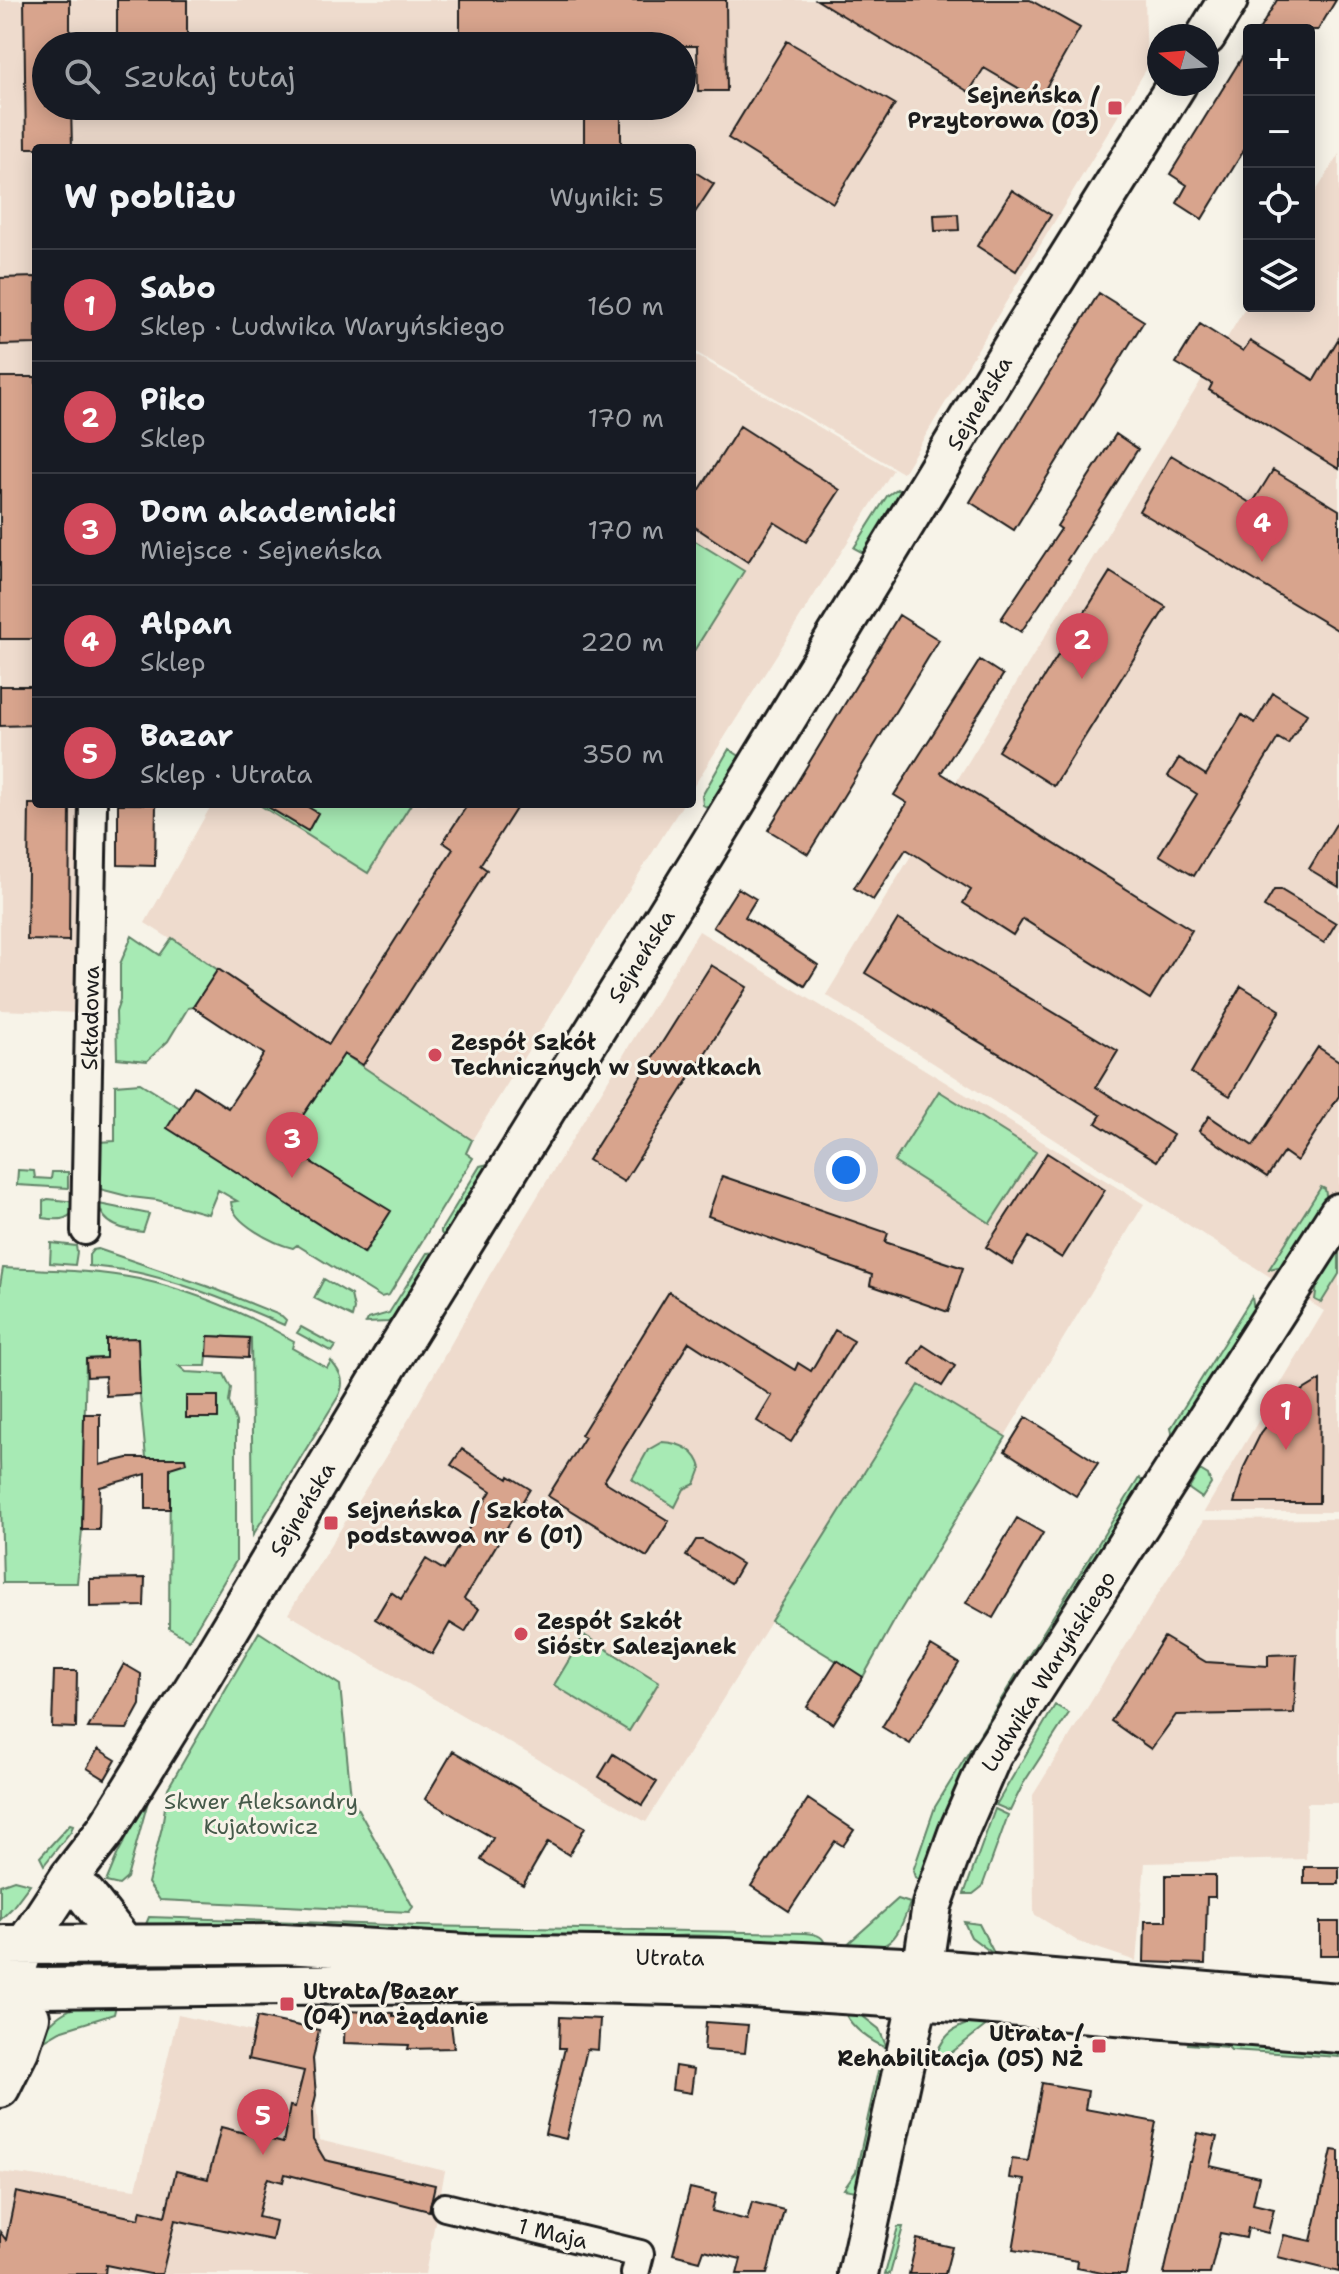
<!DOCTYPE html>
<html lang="pl">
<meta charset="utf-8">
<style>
:root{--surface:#171b24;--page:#20242c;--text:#f1f3f6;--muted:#9ea1a6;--line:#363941;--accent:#d1495b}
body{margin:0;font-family:"Shantell Sans",sans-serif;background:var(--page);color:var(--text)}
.controls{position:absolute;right:24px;top:24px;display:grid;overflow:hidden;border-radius:8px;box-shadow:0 4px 20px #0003}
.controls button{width:72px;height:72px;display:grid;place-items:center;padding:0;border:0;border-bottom:2px solid var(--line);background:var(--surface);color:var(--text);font:40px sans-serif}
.compass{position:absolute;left:1147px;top:24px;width:72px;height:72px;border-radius:50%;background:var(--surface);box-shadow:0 4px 20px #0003;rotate:286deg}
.you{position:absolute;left:846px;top:1170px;width:28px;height:28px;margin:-20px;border:6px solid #fff;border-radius:50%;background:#1a73e8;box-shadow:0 0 0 12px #1a73e833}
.badge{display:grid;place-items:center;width:52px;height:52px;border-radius:50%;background:var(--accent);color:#fff;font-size:26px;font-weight:700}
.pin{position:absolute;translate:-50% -66px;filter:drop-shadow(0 2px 4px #0008)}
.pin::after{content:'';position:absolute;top:42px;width:28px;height:24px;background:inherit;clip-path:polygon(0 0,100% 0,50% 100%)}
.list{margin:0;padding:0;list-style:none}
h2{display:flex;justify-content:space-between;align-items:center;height:104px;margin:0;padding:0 32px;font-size:34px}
h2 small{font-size:26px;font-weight:400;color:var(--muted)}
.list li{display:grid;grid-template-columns:52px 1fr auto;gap:24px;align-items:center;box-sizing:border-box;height:112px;padding:0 32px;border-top:2px solid var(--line)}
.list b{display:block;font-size:30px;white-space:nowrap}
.list p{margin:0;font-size:26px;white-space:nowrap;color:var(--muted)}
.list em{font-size:26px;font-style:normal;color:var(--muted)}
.icon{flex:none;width:44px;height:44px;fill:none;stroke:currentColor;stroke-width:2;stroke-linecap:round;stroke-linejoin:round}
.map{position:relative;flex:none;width:1339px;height:2274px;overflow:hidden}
.search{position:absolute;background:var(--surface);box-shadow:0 4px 20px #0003;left:32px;top:32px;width:664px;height:88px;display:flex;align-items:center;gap:20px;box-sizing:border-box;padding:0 28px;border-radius:44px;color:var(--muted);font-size:30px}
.panel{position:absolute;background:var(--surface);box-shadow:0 4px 20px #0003;left:32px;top:144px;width:664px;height:664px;border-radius:8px}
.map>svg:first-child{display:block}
.built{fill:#eedbcd;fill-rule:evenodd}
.green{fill:#a7eab4;stroke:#628368;stroke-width:2;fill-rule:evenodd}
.building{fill:#d8a48d;stroke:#1c1c1c;stroke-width:2}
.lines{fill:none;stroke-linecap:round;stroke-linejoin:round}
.street-casing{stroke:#1c1c1c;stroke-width:32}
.secondary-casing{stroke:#1c1c1c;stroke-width:44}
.street{stroke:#f7f3e8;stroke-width:26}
.secondary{stroke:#f7f3e8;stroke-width:38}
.poi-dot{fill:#d1495b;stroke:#f7f3e8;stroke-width:3}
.labels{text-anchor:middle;stroke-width:6;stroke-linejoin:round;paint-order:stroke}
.poi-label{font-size:22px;font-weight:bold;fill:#1c1c1c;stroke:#f7f3e8;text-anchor:start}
.street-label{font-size:22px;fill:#1c1c1c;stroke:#f7f3e8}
.park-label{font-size:22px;fill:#465a4a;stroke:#f7f3e8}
</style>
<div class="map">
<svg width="1339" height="2274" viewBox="0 0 1339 2274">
<rect width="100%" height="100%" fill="#f7f3e8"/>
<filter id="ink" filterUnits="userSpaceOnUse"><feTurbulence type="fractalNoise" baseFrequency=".0125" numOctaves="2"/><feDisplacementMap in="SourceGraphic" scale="16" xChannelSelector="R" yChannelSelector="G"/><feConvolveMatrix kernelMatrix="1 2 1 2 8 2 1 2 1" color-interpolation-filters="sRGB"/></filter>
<g filter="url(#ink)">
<!-- built -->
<path class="built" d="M0 0H1145L1147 68 903 473 692 350V148H36V804H84L79 1013 0 1010ZM46 46H682V106H46Z
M1339 154V1512H1204L1324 1311 826 995 1249 302V306H1309V203Z
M692 353 893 470 692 789Z
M212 804H683L472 1140 218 969 145 923Z
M699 931 1144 1204 897 1616 863 1677 771 1622 646 1822 288 1614 410 1417 489 1276Z
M1339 1519V1803H1307L1306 1859 1145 1863 1136 1961 1079 1942 1034 1914 1033 1795 1204 1520Z
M178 2015 254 2032 248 2059 314 2073 319 2140 445 2171 425 2274H0V2172L136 2189Z"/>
<!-- green -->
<path class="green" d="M897 489 904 493 867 555 854 548 887 496Z
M692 539 744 571 692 654Z
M729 749 741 757 708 808 703 805 702 796Z
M258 804H411L368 873Z
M132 936 160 955 172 938 218 970 193 1007 188 1008 168 1041 147 1061 117 1058 116 1012 120 1000V964Z
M344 1054 472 1140 466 1153 473 1158 389 1295 381 1297 297 1245 293 1248C275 1244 232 1223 231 1202L237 1201 218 1190 208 1214 157 1200 131 1197 96 1188 97 1142 115 1141V1085L140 1083 180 1108 168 1128 365 1253 390 1211 283 1145Z
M939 1091 1036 1152 990 1223 894 1162Z
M489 1164 490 1166 445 1238 441 1233V1230L480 1166Z
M18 1170 34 1171 35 1178 51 1179 52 1172H68V1188L17 1185Z
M1321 1187 1325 1189 1327 1200 1283 1266 1269 1269Z
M48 1199 77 1202C72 1221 60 1221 43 1218V1201Z
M99 1204 149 1214 143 1232C125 1230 102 1226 99 1204Z
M51 1243 76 1246 77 1252 75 1265 50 1263Z
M98 1249 215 1289 282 1316 286 1320 284 1325C238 1305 193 1286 144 1274 126 1269 107 1268 89 1266V1255L93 1250Z
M1339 1250V1274L1321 1303 1315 1300 1317 1284Z
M438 1252 396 1317 388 1322 366 1323 368 1319 389 1313 427 1253Z
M3 1268C48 1270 95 1270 139 1279 193 1291 247 1314 294 1341L292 1348 327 1368 331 1361C341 1373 346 1382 338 1397L253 1535 251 1338 209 1336 206 1366H179L186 1372 224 1374 231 1388 229 1402 236 1422V1561L189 1640 169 1628 170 1458H146L140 1395 137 1338 106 1339V1358L86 1359 82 1530 77 1583H3L0 1460V1285ZM186 1396H217L218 1418H186Z
M324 1279 351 1295 354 1309 352 1317 314 1298Z
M1252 1297 1254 1311 1252 1317 1177 1439 1173 1437 1171 1428Z
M301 1327 336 1346 332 1352 297 1333Z
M919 1385 1006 1437 897 1616 863 1677 771 1621Z
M662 1442C680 1443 696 1449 701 1468L695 1484 684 1489 675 1507 632 1479 648 1450Z
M1200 1470 1208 1475 1211 1484 1202 1498 1189 1489Z
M1139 1478 1145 1484 1028 1665 1024 1663Z
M259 1632 340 1685 351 1797 413 1907 409 1912 160 1900 148 1883 162 1827 168 1788Z
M584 1635 659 1682 629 1731 554 1685Z
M1016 1675 1023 1682 939 1834 921 1881 915 1877 913 1871 935 1807Z
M1055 1705 1069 1713 1023 1784 1010 1811 996 1805Z
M150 1794 127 1878 119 1885 106 1882 118 1853Z
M995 1809 1008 1815 982 1887 973 1894H964Z
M70 1824 73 1825 71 1831 44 1865 40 1857Z
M14 1880 30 1884 12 1908 0 1920V1885Z
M898 1899 910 1903C895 1946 888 1952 843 1948Z
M149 1917 420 1926 804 1933C817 1934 827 1936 825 1951 760 1941 694 1927 629 1942L143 1931Z
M964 1922 979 1924 995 1955 971 1937Z
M117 2001 114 2014 60 2031 36 2045C55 2007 79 2004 117 2001Z
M856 2011 879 2029 887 2048C871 2042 852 2028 845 2013Z
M989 2020 988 2024 942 2060H934C944 2030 960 2023 989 2020Z
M1234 2039 1339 2047V2057L1231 2050 1228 2047 1187 2044Z
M878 2071 884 2072 858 2189 856 2191 844 2189 856 2172Z
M898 2227H903L890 2274H885Z"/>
<!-- building -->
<path class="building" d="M24 0H70V46H46V106H71L72 148H26Z
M117 0H187V46H117Z
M460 0H726L727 91H698L697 46H460Z
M817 0H1030L1080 28 1039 100 984 68 969 92Z
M1277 0H1336L1318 30H1259Z
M787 41 895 104 833 203 728 138Z
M1249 46V142L1202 219 1177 203 1187 185 1170 174Z
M584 106H621V148H584Z
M692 170 714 184 692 217Z
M1012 190 1051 215 1016 271 977 246Z
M958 214 959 230 935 231 934 215Z
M36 277V344L0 345V278Z
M1099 293 1144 321 1014 530 970 502Z
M1200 324 1243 351 1250 341 1314 380 1339 338V469L1209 390 1212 384 1176 363Z
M0 377H36V639H0Z
M740 426 840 490 806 542 774 522 748 562 692 525V502Z
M1116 434 1138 449 1067 560 1069 561 1021 632 1001 619 1061 529 1057 526Z
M1171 455 1252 504 1273 470 1339 510V631L1139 511Z
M1110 572 1166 607 1054 786 998 751Z
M899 615 939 640 808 854 768 830Z
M980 660 1003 675 941 773 1192 930 1150 999 1023 919 1013 935 963 903 971 890 906 849 873 900 854 888 907 803 894 795Z
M0 686H36V725L0 726Z
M1273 693 1307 714 1288 744 1278 738 1194 876 1159 855 1197 794 1168 776 1179 758 1206 775 1242 715 1255 723Z
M29 804H70L69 941 27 940Z
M118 804H156L155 866 118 865Z
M263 804H303L318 813 308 831Z
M468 804H519L480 865 487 870 363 1065 344 1054 283 1145 391 1211 364 1253 167 1128 194 1086 228 1108 264 1054 193 1007 218 969 329 1044 453 849 443 842Z
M1339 819V887L1309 869Z
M738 888 756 899 745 917 818 965 805 986 713 927Z
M1274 890H1281L1336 923 1324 943 1264 907Z
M898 919 1118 1051 1096 1087 1173 1135 1157 1161 1096 1123 1101 1115 865 973Z
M711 965 747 987 624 1182 588 1160Z
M1241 986 1280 1010 1230 1096 1191 1073Z
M1318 1047 1339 1061V1096L1297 1161 1284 1152 1267 1177 1199 1131 1209 1116 1253 1146Z
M1047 1153 1105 1190 1062 1258 1029 1237 1012 1264 986 1247Z
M722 1176 888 1233 885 1242 963 1268 948 1312 870 1285 872 1275 708 1216Z
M669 1292 795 1370 798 1363 811 1371 835 1330 854 1341 791 1442 757 1421 772 1396 689 1342 604 1481 669 1521 647 1557 548 1496 585 1437 581 1435Z
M208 1336 249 1338 248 1358 207 1356Z
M138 1338 140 1394 106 1396 105 1376 87 1377 86 1359 106 1358V1339Z
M923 1345 955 1366 942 1386 910 1364Z
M1320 1380 1319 1503H1234L1244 1467 1261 1433 1287 1400Z
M186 1396H218V1418H186Z
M84 1414H100V1465L128 1458H185L186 1463 170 1468V1509H146V1474L100 1487 99 1530H82Z
M1026 1417 1098 1463 1076 1496 1005 1451Z
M462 1449 508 1479 509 1476 530 1489 464 1599 479 1609 465 1632 450 1623 432 1654 375 1619 391 1592 401 1599 426 1559 444 1570 491 1491 451 1465Z
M1017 1518 1043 1533 993 1618 966 1603Z
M696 1540H703L742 1564 731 1583 686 1556Z
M145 1578 144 1606 90 1607V1579Z
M1164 1637 1206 1662 1268 1666V1655L1297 1654 1294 1713 1176 1715 1151 1749 1111 1721Z
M931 1646 959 1663 910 1744 882 1727Z
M837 1660 863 1677 833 1724 807 1707Z
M124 1664 141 1674 140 1705 127 1729 88 1728Z
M54 1671H77L76 1728 52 1727Z
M98 1749 116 1760 105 1779 87 1768Z
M453 1751 585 1827 569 1855 548 1842 523 1885 481 1860 493 1838 425 1799Z
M613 1754 657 1782 642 1805 599 1777Z
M808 1799 854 1830 843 1846 835 1841 789 1911 751 1886Z
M1304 1867H1339V1884H1304Z
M1166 1875H1215V1897H1207L1205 1964 1144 1962 1145 1921H1166Z
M1320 1922H1339V1955H1320Z
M345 2011 393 2013V2016H450L454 2048 408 2049 409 2045 344 2043Z
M257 2017 319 2030 313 2059 316 2095 312 2113 313 2140 325 2160 435 2185 429 2211 285 2174 283 2182 268 2178 266 2182 258 2217 276 2221 272 2240 175 2220 162 2274H150L106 2265 105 2274H0V2232L6 2240 16 2192 139 2219 141 2210 165 2216 176 2171 208 2179 221 2127 283 2143 290 2106 295 2107 304 2071 248 2059Z
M560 2017 600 2019 598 2050 587 2049 566 2139 545 2134 565 2048H559Z
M706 2022 748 2025 745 2053 704 2050Z
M675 2066 694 2069 691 2093 672 2090Z
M1042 2083 1088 2091 1085 2109 1156 2122 1126 2274H1107L1077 2268 1078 2261 1013 2250 1025 2180 1009 2178 1012 2159 1028 2161Z
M1198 2133 1217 2137 1210 2166 1259 2177 1253 2204 1274 2209 1268 2233 1248 2228 1246 2238 1220 2233 1210 2274H1164L1189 2162H1191Z
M1332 2150 1339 2151V2272L1278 2257 1284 2235 1311 2241Z
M690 2188 716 2194 712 2211 747 2220 752 2202 784 2210 767 2274H737L741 2259 704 2250 700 2261 673 2254Z
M917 2239 952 2247 945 2274H909Z"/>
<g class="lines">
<defs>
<path id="street" d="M85 1231 93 804
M445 2207 640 2254 635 2274"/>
<path id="secondary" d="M1206 36 1228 0
M85 1894 125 1945
M4 1945 283 1944 468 1954 725 1958 922 1968 1339 2003
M0 1985 40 1988 540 1982 718 1986 918 1999 1339 2033
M0 2042 11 1985 25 1945 69 1878 106 1830 196 1685 392 1358 709 846 1010 351 1177 84
M0 2088 19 2050 30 2017
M858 2274 918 1999 932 1905 958 1833 992 1755 1339 1213"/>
</defs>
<!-- street casing -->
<use href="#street" class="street-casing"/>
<!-- secondary casing -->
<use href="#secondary" class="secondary-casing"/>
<!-- street -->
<use href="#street" class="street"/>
<!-- secondary -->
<use href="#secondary" class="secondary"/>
</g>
</g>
<!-- markers -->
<g class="poi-dot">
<rect x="1107" y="100" width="16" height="16" rx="4"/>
<circle cx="435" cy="1055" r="8"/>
<rect x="323" y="1515" width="16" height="16" rx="4"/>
<circle cx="521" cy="1634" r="8"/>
<rect x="279" y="1996" width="16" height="16" rx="4"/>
<rect x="1091" y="2038" width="16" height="16" rx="4"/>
</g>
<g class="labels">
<!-- poi labels -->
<g class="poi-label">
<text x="1099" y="103" text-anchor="end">Sejneńska /<tspan x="1099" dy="25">Przytorowa (03)</tspan></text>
<text x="451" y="1050">Zespół Szkół<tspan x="451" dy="25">Technicznych w Suwałkach</tspan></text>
<text x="347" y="1518">Sejneńska / Szkoła<tspan x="347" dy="25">podstawoa nr 6 (01)</tspan></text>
<text x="537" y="1629">Zespół Szkół<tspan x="537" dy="25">Sióstr Salezjanek</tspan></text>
<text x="303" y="1999">Utrata/Bazar<tspan x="303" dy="25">(04) na żądanie</tspan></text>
<text x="1083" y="2041" text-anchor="end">Utrata /<tspan x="1083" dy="25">Rehabilitacja (05) NŻ</tspan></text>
</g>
<!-- street labels -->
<g class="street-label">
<text transform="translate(979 403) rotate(-59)" y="8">Sejneńska</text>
<text transform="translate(641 956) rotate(-58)" y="8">Sejneńska</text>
<text transform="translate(90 1018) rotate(-89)" y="8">Składowa</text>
<text transform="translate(302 1509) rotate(-59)" y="8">Sejneńska</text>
<text transform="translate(1048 1671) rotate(-58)" y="8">Ludwika Waryńskiego</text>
<text transform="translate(670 1957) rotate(1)" y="8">Utrata</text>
<text transform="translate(553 2233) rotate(13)" y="8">1 Maja</text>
</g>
<!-- park labels -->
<g class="park-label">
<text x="261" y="1809">Skwer Aleksandry<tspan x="261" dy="25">Kujałowicz</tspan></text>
</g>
</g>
</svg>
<div class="controls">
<button>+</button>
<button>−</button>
<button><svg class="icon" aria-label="locate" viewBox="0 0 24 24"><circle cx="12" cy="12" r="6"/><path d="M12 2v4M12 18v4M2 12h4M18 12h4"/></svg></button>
<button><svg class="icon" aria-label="layers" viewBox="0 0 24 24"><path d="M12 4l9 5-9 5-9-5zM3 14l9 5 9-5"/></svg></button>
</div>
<svg class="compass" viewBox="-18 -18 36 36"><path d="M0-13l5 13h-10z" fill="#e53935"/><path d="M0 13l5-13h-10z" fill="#9ea1a6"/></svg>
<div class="you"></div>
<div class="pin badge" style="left:1286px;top:1450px">1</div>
<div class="pin badge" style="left:1082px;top:679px">2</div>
<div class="pin badge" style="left:292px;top:1178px">3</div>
<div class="pin badge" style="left:1262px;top:562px">4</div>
<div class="pin badge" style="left:263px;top:2155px">5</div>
<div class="search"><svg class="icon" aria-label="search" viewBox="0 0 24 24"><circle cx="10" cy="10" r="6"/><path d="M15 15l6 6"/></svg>Szukaj tutaj</div>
<section class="panel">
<h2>W pobliżu<small>Wyniki: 5</small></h2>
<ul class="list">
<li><span class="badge">1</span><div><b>Sabo</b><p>Sklep · Ludwika Waryńskiego</p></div><em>160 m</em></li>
<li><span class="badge">2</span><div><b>Piko</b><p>Sklep</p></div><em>170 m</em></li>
<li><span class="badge">3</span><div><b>Dom akademicki</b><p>Miejsce · Sejneńska</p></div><em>170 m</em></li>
<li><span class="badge">4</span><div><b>Alpan</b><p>Sklep</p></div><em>220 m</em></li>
<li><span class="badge">5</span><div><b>Bazar</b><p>Sklep · Utrata</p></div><em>350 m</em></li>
</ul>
</section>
</div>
